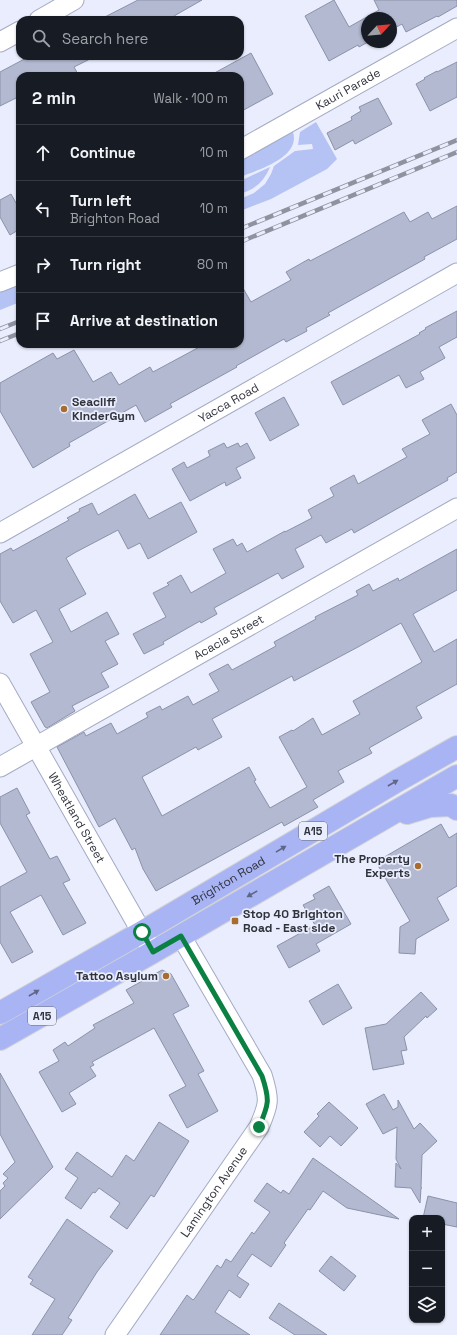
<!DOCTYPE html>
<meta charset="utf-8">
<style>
:root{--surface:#171b24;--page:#242831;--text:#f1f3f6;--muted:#9ea1a6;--line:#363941}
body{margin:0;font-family:"Space Grotesk",sans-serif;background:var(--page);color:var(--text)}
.controls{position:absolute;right:12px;bottom:12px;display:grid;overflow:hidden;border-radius:8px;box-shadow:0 1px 3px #0004}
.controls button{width:36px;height:36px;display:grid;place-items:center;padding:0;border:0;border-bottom:1px solid var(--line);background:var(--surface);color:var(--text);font:20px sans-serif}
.compass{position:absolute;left:361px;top:12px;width:36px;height:36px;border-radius:50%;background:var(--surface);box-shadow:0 1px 3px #0004;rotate:64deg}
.stop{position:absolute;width:12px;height:12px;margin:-9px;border:3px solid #0b8043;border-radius:50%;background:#fff}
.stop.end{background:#0b8043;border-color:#fff;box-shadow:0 1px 4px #0008}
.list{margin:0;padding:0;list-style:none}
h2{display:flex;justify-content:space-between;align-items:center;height:52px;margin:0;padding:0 16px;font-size:17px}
h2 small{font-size:13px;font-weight:400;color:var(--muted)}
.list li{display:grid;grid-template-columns:26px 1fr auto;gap:12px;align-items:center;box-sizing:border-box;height:56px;padding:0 16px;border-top:1px solid var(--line)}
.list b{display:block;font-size:15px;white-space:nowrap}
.list p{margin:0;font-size:13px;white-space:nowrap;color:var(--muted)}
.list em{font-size:13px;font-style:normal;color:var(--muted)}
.icon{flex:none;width:22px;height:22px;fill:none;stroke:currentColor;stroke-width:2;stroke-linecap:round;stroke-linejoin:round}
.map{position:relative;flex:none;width:457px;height:1335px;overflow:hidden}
.search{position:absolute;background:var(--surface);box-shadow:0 1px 3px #0004;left:16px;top:16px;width:228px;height:44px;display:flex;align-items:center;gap:10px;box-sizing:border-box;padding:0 14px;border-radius:12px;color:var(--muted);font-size:15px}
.panel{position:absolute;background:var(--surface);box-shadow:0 1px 3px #0004;left:16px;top:72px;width:228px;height:276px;border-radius:12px}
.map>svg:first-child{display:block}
.green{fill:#b5c2f4}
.building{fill:#b3b9d1;stroke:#8b92a9;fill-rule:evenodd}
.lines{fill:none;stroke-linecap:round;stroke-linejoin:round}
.minor-casing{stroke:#a4aac2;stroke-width:21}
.major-casing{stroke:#d1d2d4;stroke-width:24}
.minor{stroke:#fff;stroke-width:19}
.major{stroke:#a9b4f5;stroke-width:22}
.rail-casing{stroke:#8f939f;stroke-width:4.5}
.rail{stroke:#e9edfd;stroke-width:3;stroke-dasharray:9;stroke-linecap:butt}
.oneway{fill:#606786}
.route{stroke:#0b8043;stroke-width:5}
.poi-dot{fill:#a86c2e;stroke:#e9edfd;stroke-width:1.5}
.labels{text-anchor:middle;stroke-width:3.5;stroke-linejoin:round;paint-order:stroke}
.shield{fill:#e9edfd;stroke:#686b76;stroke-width:1}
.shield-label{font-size:11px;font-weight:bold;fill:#30333c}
.street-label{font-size:12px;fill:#30333c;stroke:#e9edfd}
.poi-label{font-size:12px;font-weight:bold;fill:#30333c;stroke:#e9edfd;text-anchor:start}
</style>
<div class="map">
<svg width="457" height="1335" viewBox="0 0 457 1335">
<rect width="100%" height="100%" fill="#e9edfd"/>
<!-- green -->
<path class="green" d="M316 122 337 159 327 169 271 199 240 211V199L254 193 265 184 271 174 274 166 295 151 313 149 312 144 298 145 300 132Z
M291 127C306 156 260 169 240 177V156Z
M270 167C263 183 256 188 240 194V181Z
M20 279V302L0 310V289Z"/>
<!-- building -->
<path class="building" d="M138 0H202L174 16 177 20H99Z
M334 0 349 27 379 10 374 0H457V6L438 17 437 16 406 32 402 24 391 30V18H367L368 42 359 47 358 45 329 61 305 16Z
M251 53 273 94 240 112V76H209Z
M30 56H96L74 67 79 76H20V96L0 106V72Z
M457 62V97L430 111 416 84 425 79 424 78 437 71V72Z
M378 98 392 124 355 144 353 140 335 150 327 133 352 120 351 117 361 111 359 107Z
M11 194 20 210V229L10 235 0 217V200Z
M457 206V239L424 257 425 259 328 313 330 315 306 328 307 331 286 342 284 339 236 366 237 367 170 404 172 407 145 422 136 405 69 443 70 446 33 468 0 411V383L53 353 57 359 74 350 93 382 111 372 119 385 150 367 153 372 205 344H240V283L251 302 291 280 286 272 309 259 310 261 404 212 410 222 428 212 432 219Z
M457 311V337L439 347 445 358 420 372 424 379 406 388 399 375 343 405 331 382 420 334 419 333 426 329 425 328Z
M284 397 299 425 270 441 255 413Z
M451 404 457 415V472L447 478 448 480 354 533 352 529 326 543 321 535 295 549 304 567 282 579 278 573 214 608 217 614 201 623 200 621 163 642 164 644 144 654 133 634 166 617 153 593 169 585 167 583 181 575 191 593 226 573 213 549 233 539 237 546 242 543 247 552 285 531V532L312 518 308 510 334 496 330 488 354 475 358 484 407 457 402 449 430 434 422 420Z
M224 443 227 448 238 443 240 447 247 443 255 458 236 468 241 478 226 486 225 482 190 501 172 469 184 462 187 468 210 456 208 451Z
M135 494 149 519 181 502 197 532 148 559 140 543 128 549 118 530 76 552 66 558 86 594 59 609 71 632 107 612 119 634 105 641 118 664 101 673 109 687 72 706 75 711 47 728 45 727 31 702 50 692 30 654 53 642 36 610 13 623 0 601V554L11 548 13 551 69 520 67 518 80 511 79 509 92 503 98 515Z
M457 549V590L413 614 434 652 457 639V684L416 707 422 718 369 748 372 753 338 771 344 782 313 800 318 807 284 826 282 822 156 891 143 869 135 848 132 850 115 818 99 827 57 747 84 732 86 736 111 723 117 734 148 717 146 713 160 706 162 710 188 696 193 705 219 691 209 674 228 664 232 670 276 646 274 642 316 619 315 617 358 595 356 591 369 584 373 591 398 578 399 581ZM401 623 422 662 353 701 360 714 322 735 313 718 293 731 292 730 279 737 307 787 270 808 254 781 256 780 249 767 162 816 142 777 196 747 198 750 222 737 212 719 292 676 294 681 358 647Z
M17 788 30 813 26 815 50 859 57 856 70 880 63 883 86 923 63 935 41 895 10 912 33 952 12 963 0 942V887L27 872 0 823V797Z
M441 824 449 838 457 833V886L437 898 449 920 416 939 415 954 399 953 400 927 410 921 376 862Z
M329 886 351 924 316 944 320 951 289 968 277 946 315 925 303 905 315 899 313 895Z
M162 970 171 974 189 1006 173 1014 204 1071 198 1074 218 1111 187 1128 169 1095 186 1086 154 1028 92 1062 94 1065 90 1067 96 1076 69 1093 76 1104 62 1112 39 1072 59 1061 53 1050 65 1042 68 1046 95 1028 93 1025 134 1003 126 990Z
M338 984 352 1008 323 1025 309 1001Z
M421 992 437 1009 427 1018 426 1016 404 1037 407 1050 401 1051 404 1064 373 1070 365 1028 386 1024Z
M0 1073 53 1167 0 1219V1191L5 1186 3 1183 8 1178 3 1174 15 1162 0 1134Z
M384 1094 393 1110 398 1107V1100L414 1129 420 1123 437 1141 422 1155 421 1187 422 1188H421L420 1203 411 1188 395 1187 396 1163 401 1169 396 1159 397 1127 383 1134 366 1104Z
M329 1102 358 1128 341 1146 330 1136 320 1147 304 1132 319 1116 317 1114Z
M159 1122 189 1141 154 1197 151 1195 127 1229 110 1217 120 1203 99 1188 95 1193 93 1192 81 1209 65 1198 78 1178 65 1169 77 1152 112 1177 126 1155 134 1161Z
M313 1158 399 1219 347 1208 323 1191 310 1210 308 1209 284 1243 286 1245 271 1267 252 1254 237 1276 249 1284 240 1298 229 1290 215 1312 250 1335H160L187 1295 193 1300 195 1298 217 1265 221 1268 226 1259 231 1262 252 1232 254 1234 270 1212 254 1201 267 1183 281 1193 283 1190 289 1194Z
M428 1196 457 1203V1227L442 1224V1218H423Z
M67 1219 113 1251 97 1272 68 1318 72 1320 62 1335H32L55 1299 30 1284 33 1280 28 1277Z
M331 1256 356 1276 344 1291 319 1271Z
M279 1303 327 1335H295L269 1318Z"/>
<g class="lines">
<defs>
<g id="minor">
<path d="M39 20 74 0"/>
<path d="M0 42 20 31"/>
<path id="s1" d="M240 150 457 28"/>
<path d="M0 282 20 274"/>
<path id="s2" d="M0 533 457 273"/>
<path id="s3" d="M0 683 153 952"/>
<path id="s4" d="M0 767 457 508"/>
<path id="s5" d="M115 1335 259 1127C269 1104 270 1100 262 1075L181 936"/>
</g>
<g id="major">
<path d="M407 813 430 806 451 805 457 809"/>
<path id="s6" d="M0 1013 142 932 397 781 457 747"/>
<path d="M0 1039 153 952 457 776"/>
</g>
</defs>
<!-- minor casing -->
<use href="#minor" class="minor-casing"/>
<!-- major casing -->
<use href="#major" class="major-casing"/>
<!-- minor -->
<use href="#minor" class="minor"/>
<!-- major -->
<use href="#major" class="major"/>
<defs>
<path id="rail" d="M240 229 457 140
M240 242 457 152
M0 329 20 321
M0 341 20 333"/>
</defs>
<!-- rail casing -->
<use href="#rail" class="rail-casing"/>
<!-- rail -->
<use href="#rail" class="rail"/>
</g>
<!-- one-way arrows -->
<defs><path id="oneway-solid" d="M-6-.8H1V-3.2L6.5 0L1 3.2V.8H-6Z"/></defs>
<g class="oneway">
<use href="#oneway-solid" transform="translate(393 783) rotate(-30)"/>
<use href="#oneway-solid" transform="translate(281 849) rotate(-31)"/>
<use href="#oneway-solid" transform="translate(252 894) rotate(150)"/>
<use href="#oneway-solid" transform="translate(34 993) rotate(-30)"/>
</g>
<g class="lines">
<!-- route -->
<path class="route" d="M142 932 153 952 181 936 262 1076C270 1100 269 1104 259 1127"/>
</g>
<!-- markers -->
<g class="poi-dot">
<circle cx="64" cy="409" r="4"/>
<circle cx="418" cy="866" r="4"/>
<rect x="231" y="917" width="8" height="8" rx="2"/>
<circle cx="166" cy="976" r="4"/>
</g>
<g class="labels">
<!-- shield labels -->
<g class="shield">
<rect x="299" y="822" width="28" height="18" rx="3"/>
<rect x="28" y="1007" width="28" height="18" rx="3"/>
</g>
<g class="shield-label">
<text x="313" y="835">A15</text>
<text x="42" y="1020">A15</text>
</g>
<!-- street labels -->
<g class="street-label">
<text dy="4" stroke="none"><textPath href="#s1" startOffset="124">Kauri Parade</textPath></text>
<text dy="4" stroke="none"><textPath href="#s2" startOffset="263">Yacca Road</textPath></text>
<text dy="4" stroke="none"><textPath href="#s4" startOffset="263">Acacia Street</textPath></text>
<text dy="4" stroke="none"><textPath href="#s3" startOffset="155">Wheatland Street</textPath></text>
<text dy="4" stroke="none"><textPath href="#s6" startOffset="264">Brighton Road</textPath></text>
<text dy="4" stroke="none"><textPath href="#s5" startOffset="174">Lamington Avenue</textPath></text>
</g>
<!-- poi labels -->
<g class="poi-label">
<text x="72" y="406">Seacliff<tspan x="72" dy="14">KinderGym</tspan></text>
<text x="410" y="863" text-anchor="end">The Property<tspan x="410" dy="14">Experts</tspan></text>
<text x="243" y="918">Stop 40 Brighton<tspan x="243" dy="14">Road - East side</tspan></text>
<text x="158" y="980" text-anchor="end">Tattoo Asylum</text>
</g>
</g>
</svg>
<div class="controls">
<button>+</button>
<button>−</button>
<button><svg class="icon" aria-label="layers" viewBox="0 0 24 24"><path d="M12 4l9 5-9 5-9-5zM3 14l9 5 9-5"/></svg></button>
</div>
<svg class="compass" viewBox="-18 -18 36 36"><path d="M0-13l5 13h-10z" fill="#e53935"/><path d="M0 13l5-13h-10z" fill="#9ea1a6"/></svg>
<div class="stop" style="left:142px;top:932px"></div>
<div class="stop end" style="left:259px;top:1127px"></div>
<div class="search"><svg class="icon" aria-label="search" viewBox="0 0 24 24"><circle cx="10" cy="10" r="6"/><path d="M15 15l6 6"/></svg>Search here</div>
<section class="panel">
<h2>2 min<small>Walk · 100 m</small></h2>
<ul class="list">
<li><svg class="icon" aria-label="ahead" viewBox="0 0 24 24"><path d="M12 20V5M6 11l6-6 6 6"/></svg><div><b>Continue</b></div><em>10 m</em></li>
<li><svg class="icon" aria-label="left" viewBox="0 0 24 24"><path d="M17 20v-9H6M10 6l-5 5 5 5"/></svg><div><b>Turn left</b><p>Brighton Road</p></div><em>10 m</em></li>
<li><svg class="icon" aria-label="right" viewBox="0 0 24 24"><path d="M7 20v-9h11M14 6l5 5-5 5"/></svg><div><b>Turn right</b></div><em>80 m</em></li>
<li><svg class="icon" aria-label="arrive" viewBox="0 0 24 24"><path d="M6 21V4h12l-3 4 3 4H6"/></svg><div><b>Arrive at destination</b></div></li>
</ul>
</section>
</div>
